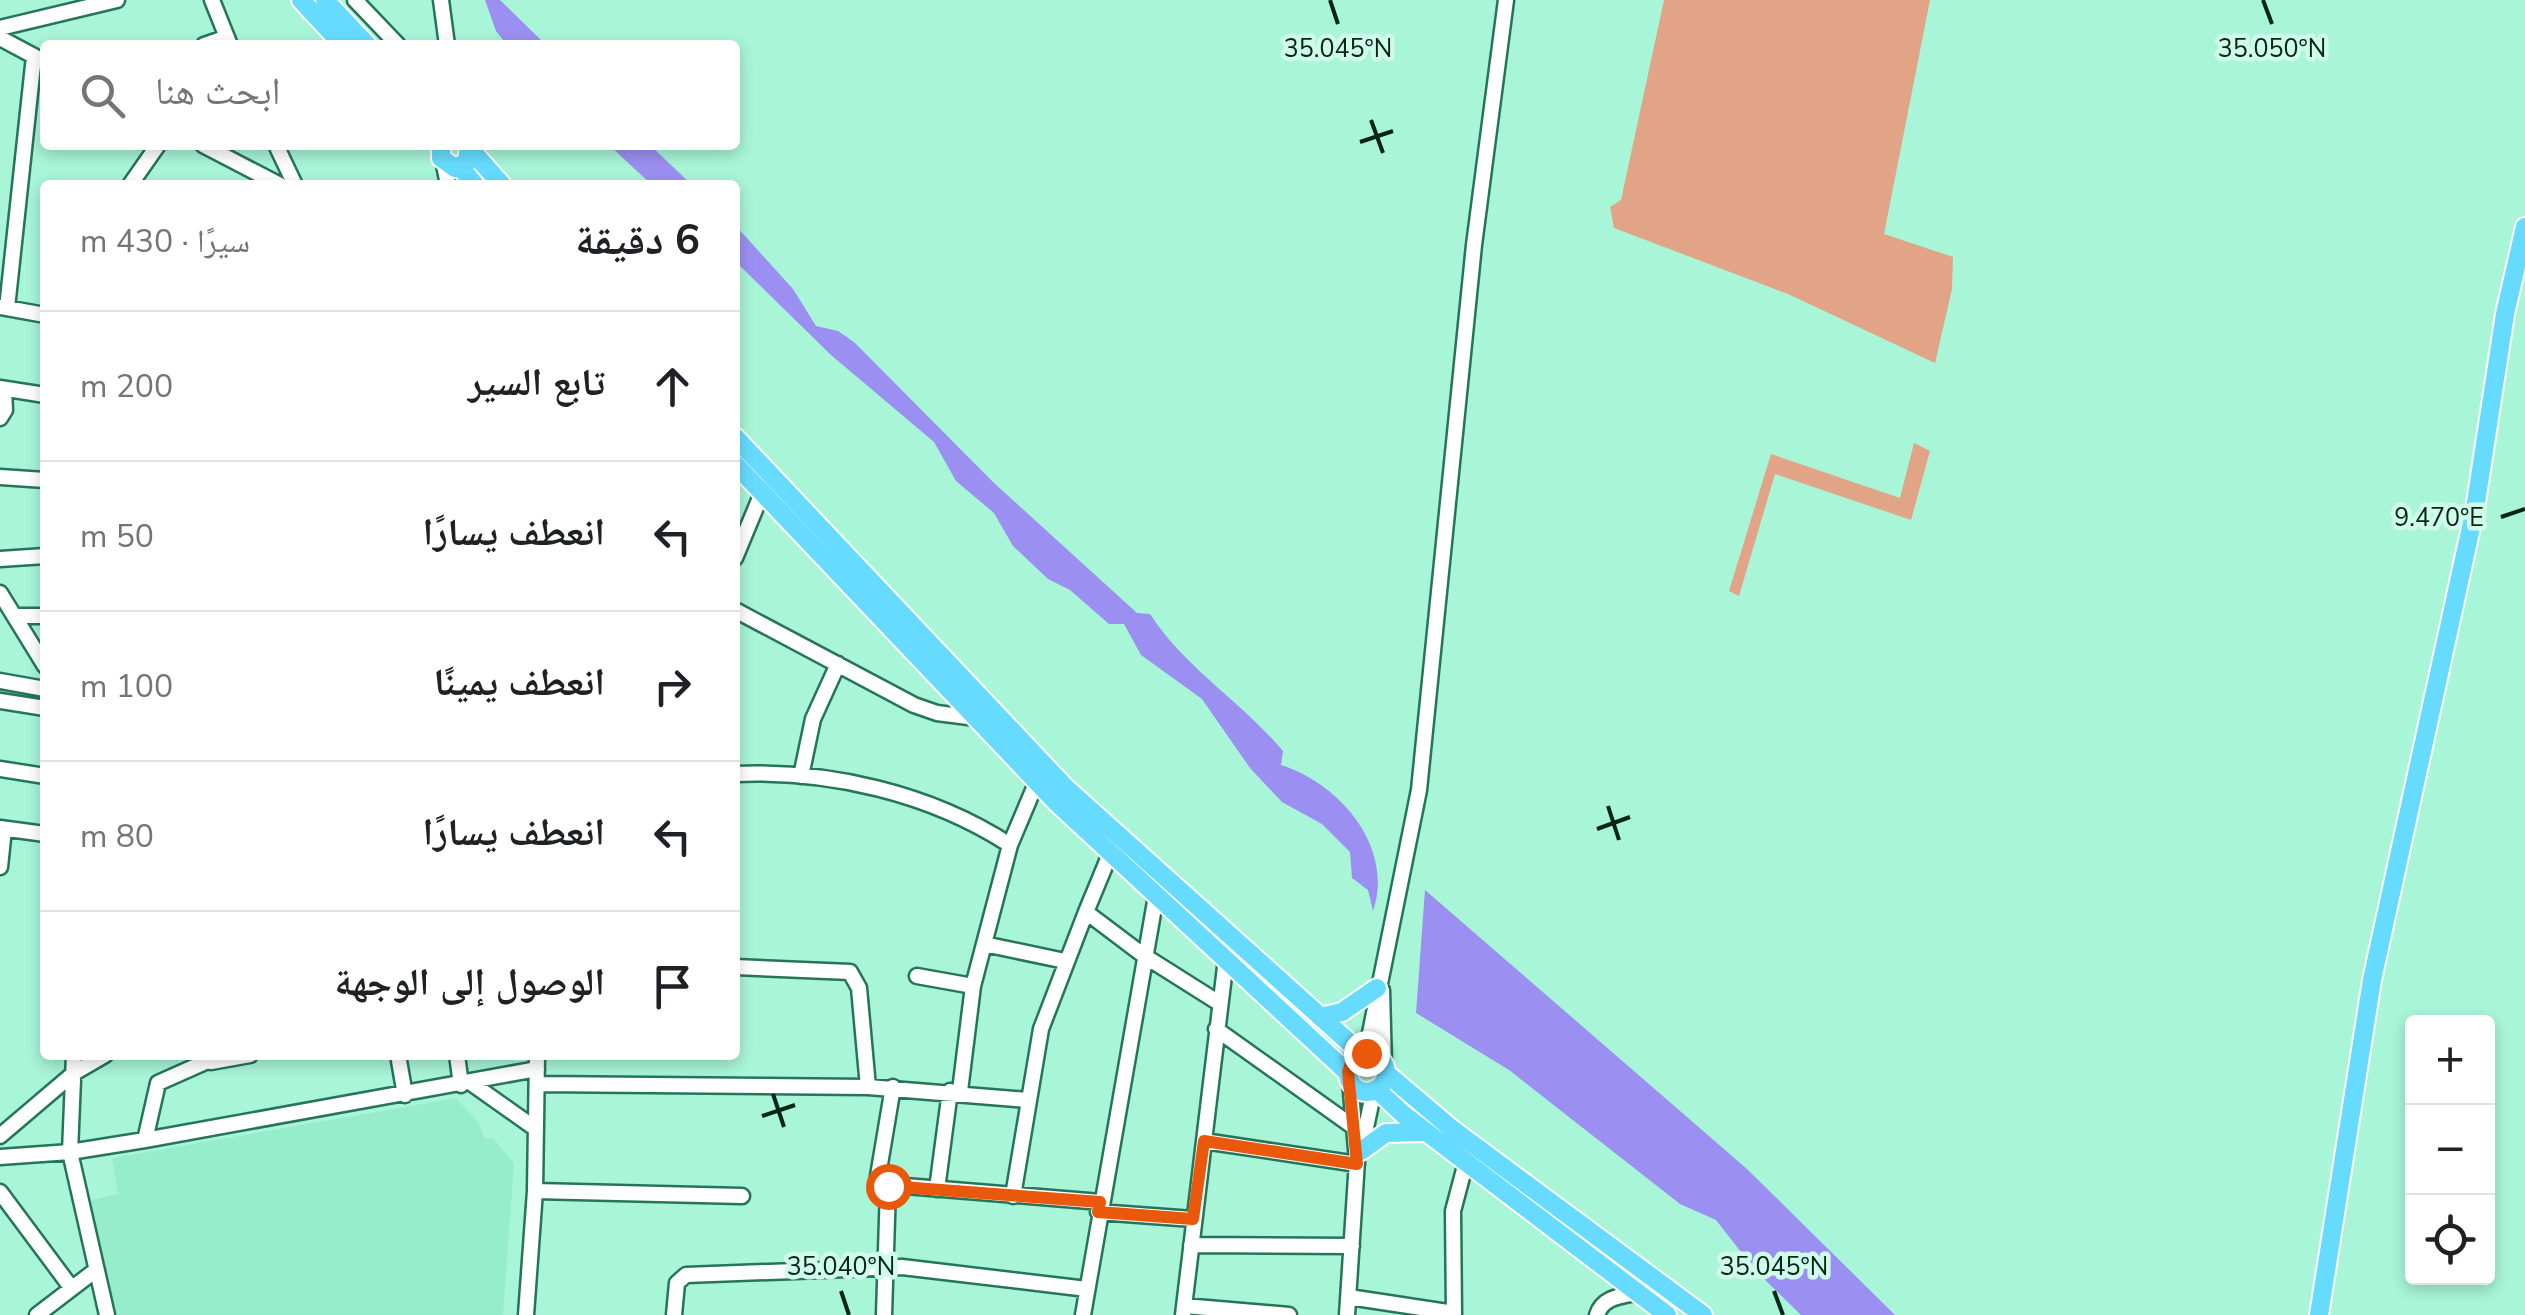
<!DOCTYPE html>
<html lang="ar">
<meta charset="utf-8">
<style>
:root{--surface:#fff;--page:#f6f6f6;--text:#202124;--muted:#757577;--line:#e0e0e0}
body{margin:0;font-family:"Nunito Sans","Noto Naskh Arabic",sans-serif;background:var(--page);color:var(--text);direction:rtl}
.controls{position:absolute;right:30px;bottom:30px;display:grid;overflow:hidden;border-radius:10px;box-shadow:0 5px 15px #0003}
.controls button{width:90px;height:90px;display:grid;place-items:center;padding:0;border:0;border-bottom:2px solid var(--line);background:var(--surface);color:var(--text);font:50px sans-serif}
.stop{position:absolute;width:30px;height:30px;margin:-22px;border:8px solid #ea580c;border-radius:50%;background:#fff}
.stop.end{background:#ea580c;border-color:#fff;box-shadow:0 2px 10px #0008}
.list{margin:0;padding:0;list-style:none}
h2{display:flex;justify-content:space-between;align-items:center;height:130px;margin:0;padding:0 40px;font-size:42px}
h2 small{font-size:32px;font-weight:400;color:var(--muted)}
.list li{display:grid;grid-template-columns:65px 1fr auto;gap:30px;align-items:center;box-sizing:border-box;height:150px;padding:0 40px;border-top:2px solid var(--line)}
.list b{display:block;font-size:38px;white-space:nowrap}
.list em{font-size:32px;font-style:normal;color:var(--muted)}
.icon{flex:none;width:55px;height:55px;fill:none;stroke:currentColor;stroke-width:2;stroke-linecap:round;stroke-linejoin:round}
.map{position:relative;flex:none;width:2525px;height:1315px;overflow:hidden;direction:ltr}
.search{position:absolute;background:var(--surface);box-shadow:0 5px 15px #0003;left:40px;top:40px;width:700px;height:110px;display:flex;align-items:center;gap:25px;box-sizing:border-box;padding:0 35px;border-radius:10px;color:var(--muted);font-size:38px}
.panel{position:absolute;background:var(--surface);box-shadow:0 5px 15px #0003;left:40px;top:180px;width:700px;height:880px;border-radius:10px;direction:rtl}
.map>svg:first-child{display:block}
.built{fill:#96edcb}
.green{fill:#e2a486}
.water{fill:#9b90f1}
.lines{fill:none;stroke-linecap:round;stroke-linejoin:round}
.minor-casing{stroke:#26755b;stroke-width:19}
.major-casing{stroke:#fff;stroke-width:22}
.minor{stroke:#fff;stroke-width:14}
.major{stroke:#66dbfd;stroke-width:18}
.route{stroke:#ea580c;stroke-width:12}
.ticks{fill:none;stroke:#04251a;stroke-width:4}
.ticks-label{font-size:25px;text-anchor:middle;fill:#04251a;stroke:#cffbe8;stroke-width:9;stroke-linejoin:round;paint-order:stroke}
</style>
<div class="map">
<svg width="2525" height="1315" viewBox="0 0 2525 1315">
<rect width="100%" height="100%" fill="#a8f5d7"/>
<!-- built -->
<path class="built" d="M456 1098 478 1122 485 1139 493 1138 514 1163 503 1315H115L88 1201 118 1194 112 1158Z"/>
<!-- green -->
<path class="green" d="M1664 0H1930L1884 234 1953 257 1952 289 1935 363 1788 294 1614 228 1610 207 1621 200Z
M1914 443 1930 451 1911 520 1775 474 1739 596 1729 591 1771 454 1900 498Z"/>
<!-- water -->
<path class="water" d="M485 0H500L546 45H507L496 31Z
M609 145H650L692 185H652Z
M735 225 793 289 816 326 838 331 854 342 993 482 1137 613 1150 614C1185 668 1242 702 1283 751L1281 765C1339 783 1395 847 1373 911L1368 890 1352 878 1350 852 1322 824 1282 802 1250 768 1202 699 1141 655 1124 624H1109L1070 590 1048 579 1013 546 994 513 956 481 934 442 831 355 736 262Z
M1425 890 1747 1169 1895 1315H1801L1755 1270 1716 1220 1680 1204 1509 1070 1416 1013Z"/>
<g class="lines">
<defs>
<path id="minor" d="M212 0 230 45
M355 0 398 45
M441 0 447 45
M0 28 117 0
M0 38 45 62
M204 45 227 37
M203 145 280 185
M276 145 295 185
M443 160 448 185
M130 185 158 145
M1 307 45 315
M7 308 34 56
M0 388 45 395
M0 418 5 410 4 389
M0 477 45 480
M735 558 762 493
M0 559 45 556
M0 593 45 666
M735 610 914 705 937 713 976 718
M14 616H45
M0 681 45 689
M0 701 45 708
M0 769 45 776
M735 774C829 770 930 793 1010 845L1037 781
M801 776 813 719 838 664
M0 828 45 834
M0 867 4 829
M1086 912 1110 854
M984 944 1010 845
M735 967 850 972 859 988 868 1087
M917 976 973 986
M1382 990 1384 1066
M1216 1029 1355 1128
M1366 1053 1419 790 1474 245 1506 0
M74 1055 70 1152 107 1315
M398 1055 405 1095
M457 1055 461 1085
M211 1062 250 1055
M471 1083 536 1129
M538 1084 868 1087 1027 1100
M893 1087 878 1176 881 1184 1101 1202
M960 1091 973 986 984 944 1065 961
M0 1136 74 1073 105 1055
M145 1140 158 1083 221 1055
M1204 1141 1357 1164
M1361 1151 1374 1090
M0 1157 70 1152 145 1140 537 1069
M937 1189 950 1091
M535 1191 742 1196
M0 1192 70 1286
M1013 1196 1041 1029 1086 912 1143 955 1219 1003
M1098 1212 1193 1219
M1191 1245 1352 1246
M1349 1297 1454 1313
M1184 1306 1289 1315
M37 1315 96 1270
M526 1315 535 1191 537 1055
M674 1315 677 1283 686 1275 902 1267 1087 1289
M884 1315 888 1187
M1083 1315 1156 896
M1183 1315 1226 959
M1347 1315 1357 1161 1350 1081
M1454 1315 1453 1211 1466 1162
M1597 1315C1603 1296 1623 1296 1640 1292"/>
<path id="major" d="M301 0 343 45
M325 0 367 45
M441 145V158L455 168 467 162 469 145
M471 150 502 185
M460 167 475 185
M735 437 1066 788 1362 1054
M735 464 1057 803 1348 1073
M1320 1017 1342 1012 1377 988
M1348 1073a19 19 0 1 1 38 0a19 19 0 1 1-38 0Z
M1386 1073 1452 1129 1703 1315
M1376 1089 1404 1115 1667 1315
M1361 1151 1386 1133 1424 1132
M2319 1315 2372 980 2475 509 2505 314 2525 227"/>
</defs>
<!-- minor casing -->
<use href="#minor" class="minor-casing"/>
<!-- major casing -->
<use href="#major" class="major-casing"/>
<!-- minor -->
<use href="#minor" class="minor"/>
<!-- major -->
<use href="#major" class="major"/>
</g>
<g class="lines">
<!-- route -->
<path class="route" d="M888 1186 1100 1202 1098 1212 1193 1219 1204 1141 1357 1164 1348 1072 1352 1060 1366 1053"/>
</g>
<!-- ticks -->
<path class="ticks" d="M1330 0 1338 24M2263 0 2272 24M1371 120 1383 153M1360 142 1393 131M2501 517 2525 509M1608 806 1619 840M1597 829 1630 817M773 1094 784 1127M762 1116 795 1105M841 1291 849 1315M1774 1291 1783 1315"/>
<g class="ticks-label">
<text x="2272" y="57">35.050°N</text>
<text x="1338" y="57">35.045°N</text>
<text x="2439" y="526">9.470°E</text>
<text x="841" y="1275">35.040°N</text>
<text x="1774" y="1275">35.045°N</text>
</g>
</svg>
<div class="controls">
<button>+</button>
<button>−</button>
<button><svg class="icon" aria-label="locate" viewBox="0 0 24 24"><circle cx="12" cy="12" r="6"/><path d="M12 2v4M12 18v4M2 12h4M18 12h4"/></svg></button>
</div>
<div class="stop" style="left:888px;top:1186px"></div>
<div class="stop end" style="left:1366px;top:1053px"></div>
<div class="search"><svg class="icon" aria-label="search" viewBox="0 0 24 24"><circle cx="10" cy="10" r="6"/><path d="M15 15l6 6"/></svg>ابحث هنا</div>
<section class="panel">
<h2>6 دقيقة<small>سيرًا · 430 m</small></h2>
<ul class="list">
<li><svg class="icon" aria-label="ahead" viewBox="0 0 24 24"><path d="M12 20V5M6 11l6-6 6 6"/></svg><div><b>تابع السير</b></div><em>200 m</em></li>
<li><svg class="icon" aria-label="left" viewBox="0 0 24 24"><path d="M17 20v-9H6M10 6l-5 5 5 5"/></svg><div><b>انعطف يسارًا</b></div><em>50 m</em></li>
<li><svg class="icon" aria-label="right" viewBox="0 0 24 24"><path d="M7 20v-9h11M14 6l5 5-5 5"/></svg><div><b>انعطف يمينًا</b></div><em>100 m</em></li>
<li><svg class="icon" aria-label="left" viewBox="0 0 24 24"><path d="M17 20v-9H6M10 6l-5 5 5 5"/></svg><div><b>انعطف يسارًا</b></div><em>80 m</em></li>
<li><svg class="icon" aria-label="arrive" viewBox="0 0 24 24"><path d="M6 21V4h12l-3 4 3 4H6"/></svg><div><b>الوصول إلى الوجهة</b></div></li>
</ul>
</section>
</div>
